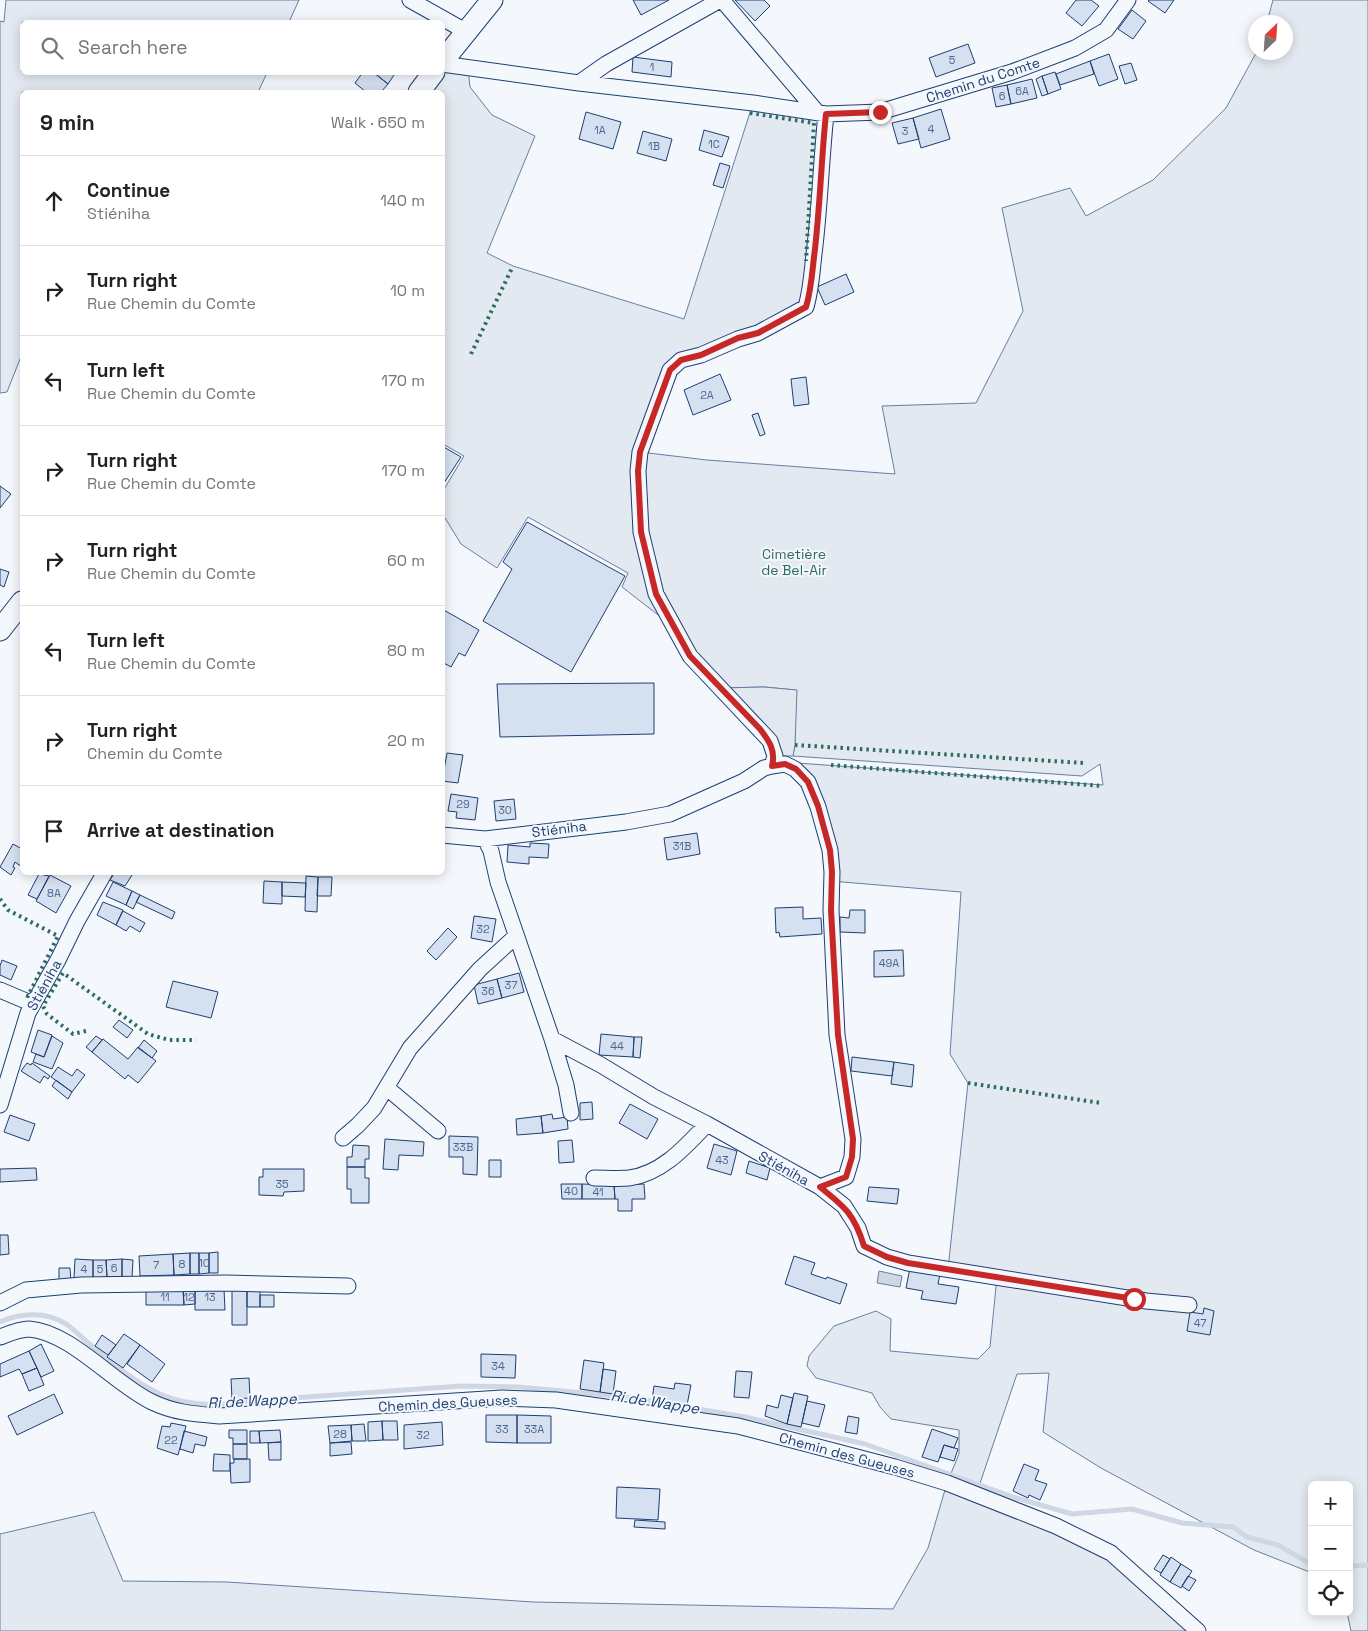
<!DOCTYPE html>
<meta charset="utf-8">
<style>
:root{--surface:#fff;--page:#f6f6f6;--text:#222;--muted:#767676;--line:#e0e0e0}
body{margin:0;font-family:"Space Grotesk",sans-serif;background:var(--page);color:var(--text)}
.controls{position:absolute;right:15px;bottom:15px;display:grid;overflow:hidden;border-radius:8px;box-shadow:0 2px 12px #0003}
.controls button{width:45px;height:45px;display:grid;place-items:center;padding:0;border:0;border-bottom:1px solid var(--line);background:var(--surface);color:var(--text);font:25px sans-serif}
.compass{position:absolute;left:1248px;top:15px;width:45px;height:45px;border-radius:50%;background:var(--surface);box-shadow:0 2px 12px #0003;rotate:25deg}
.stop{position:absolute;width:15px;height:15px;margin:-11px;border:4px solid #c62828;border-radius:50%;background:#fff}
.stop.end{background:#c62828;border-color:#fff;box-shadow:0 1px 5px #0008}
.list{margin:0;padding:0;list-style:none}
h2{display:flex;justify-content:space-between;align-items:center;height:65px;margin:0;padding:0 20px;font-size:21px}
h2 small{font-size:16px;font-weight:400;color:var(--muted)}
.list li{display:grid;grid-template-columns:32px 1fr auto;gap:15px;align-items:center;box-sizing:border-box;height:90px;padding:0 20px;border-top:1px solid var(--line)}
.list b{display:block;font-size:19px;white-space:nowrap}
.list p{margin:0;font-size:16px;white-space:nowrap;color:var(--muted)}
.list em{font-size:16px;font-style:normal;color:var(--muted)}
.icon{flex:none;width:28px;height:28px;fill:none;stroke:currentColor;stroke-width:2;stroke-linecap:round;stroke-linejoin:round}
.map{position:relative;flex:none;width:1368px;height:1631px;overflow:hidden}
.search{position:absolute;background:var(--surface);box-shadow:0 2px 12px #0003;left:20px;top:20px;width:425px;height:55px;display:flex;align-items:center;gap:12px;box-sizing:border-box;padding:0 18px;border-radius:8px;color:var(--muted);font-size:19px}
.panel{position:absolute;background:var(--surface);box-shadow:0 2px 12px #0003;left:20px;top:90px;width:425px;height:785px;border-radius:8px}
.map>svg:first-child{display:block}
.green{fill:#e3e9f0;stroke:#687fa3}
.parking{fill:#e3e8f0;stroke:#687fa3}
.water{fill:#cfd7e4;stroke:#687fa3}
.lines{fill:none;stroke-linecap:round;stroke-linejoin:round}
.stream{stroke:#cfd7e4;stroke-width:5}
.building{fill:#d5e0f0;stroke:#1d3f73}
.street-casing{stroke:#1d3f73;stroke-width:17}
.secondary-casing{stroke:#1d3f73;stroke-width:23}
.street{stroke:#f4f7fb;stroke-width:15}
.secondary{stroke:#f4f7fb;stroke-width:21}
.hedge{stroke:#2c6c60;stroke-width:4;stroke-dasharray:2.5 4;stroke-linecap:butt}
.route{stroke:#c62828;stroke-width:6}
.labels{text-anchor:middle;stroke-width:4;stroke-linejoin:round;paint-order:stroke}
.number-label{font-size:11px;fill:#4b6792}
.street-label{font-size:14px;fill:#1d3f73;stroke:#f4f7fb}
.park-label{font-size:14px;fill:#2c6c60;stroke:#f4f7fb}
.water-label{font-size:15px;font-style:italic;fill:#1d3f73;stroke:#f4f7fb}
</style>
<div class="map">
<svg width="1368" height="1631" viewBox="0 0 1368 1631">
<rect width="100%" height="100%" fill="#f4f7fb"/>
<!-- green -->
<path class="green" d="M6 0H299L289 22H22V72L267 73 258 92H22V354L7 392 0 393V21L4 22Z
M1273 0H1368V1631H1351L1347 1612H1349V1485H1312V1573L1254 1550 1101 1468 1043 1432 1049 1373 1017 1374 976 1495 1111 1553 1198 1631H0V1534L94 1512 123 1581 227 1582 533 1602 893 1609 928 1548 947 1483 959 1454V1430L891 1419 880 1407 872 1393 816 1378 807 1366 809 1356 834 1326 876 1311 891 1319 890 1351 978 1359 990 1347 997 1277 948 1269 968 1083 950 1054 961 892 831 881 832 872 797 763 1103 785 1100 764 1082 776 793 756 795 745 796 690 764 687 719 688 675 628 622 587 628 573 528 517 497 568 461 544 442 513 443 491 464 456 443 444 442 92H419L443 64 468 68 470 87 492 115 535 136 487 253 513 266 684 319 753 103 826 114 806 307 681 360 640 452 707 460 895 474 882 406 976 403 1023 311 1002 208 1070 188 1086 216 1153 180 1226 108 1256 53 1286 52V22H1267Z"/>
<!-- parking -->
<path class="parking" d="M764 687 797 690 795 745 793 756H775L719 688Z"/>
<!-- water -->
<path class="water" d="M879 1271 902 1276 900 1287 877 1283Z"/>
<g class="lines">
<!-- stream -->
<path class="stream" d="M0 1322C19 1313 47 1311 66 1324 75 1330 83 1339 92 1346 113 1364 136 1383 160 1394 188 1407 222 1406 251 1401L461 1386 519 1387 627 1397 745 1417 865 1444 1016 1498 1072 1514 1132 1509 1182 1523 1233 1527 1247 1537 1278 1545 1312 1565
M1349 1566 1368 1565"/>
</g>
<!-- building -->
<path class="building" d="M633 0H669L641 15Z
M735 0H764L770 6 755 21Z
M1076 0H1091L1099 6 1082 26 1066 13Z
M1149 0H1174L1165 13 1148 1Z
M1132 10 1146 21 1133 39 1118 29Z
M968 44 975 63 936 77 929 58Z
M1109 54 1118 79 1099 86 1090 61Z
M633 57 672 62 671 77 632 72Z
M1090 61 1094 74 1060 85 1056 74Z
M1131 63 1137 80 1125 84 1119 66Z
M363 72H373L388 84 381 92H366L355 83Z
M373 72H396L388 84Z
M1055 72 1061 89 1048 94 1042 76Z
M1042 76 1048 94 1042 96 1036 79Z
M1032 79 1037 98 1011 104 1007 85Z
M1007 85 1011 104 996 107 992 88Z
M941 109 950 139 921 148 913 118Z
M586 112 621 122 613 149 579 139Z
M913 118 919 139 898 144 892 123Z
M704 130 729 137 722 157 699 150Z
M643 131 672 139 666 161 637 153Z
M720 163 730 166 723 188 713 185Z
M846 274 854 292 825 305 817 287Z
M720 374 731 400 693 415 684 390Z
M806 377 809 404 794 406 791 379Z
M758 413 765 434 760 436 752 415Z
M442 446 461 457 442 486Z
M0 486 11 494 0 508Z
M527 522 625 576 571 672 483 621 512 569 503 562Z
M0 569 9 572 4 587 0 585Z
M442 609 479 630 465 656 459 653 451 667 442 662Z
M654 683V734L500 737 497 684Z
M447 753 463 755 458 783 442 781Z
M451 794 478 798 475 820 456 818 457 812 448 811Z
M514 799 516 819 496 821 494 801Z
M697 833 700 854 667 860 664 838Z
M530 843 549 844 548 858 529 857V864L507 862 508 845 530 847Z
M13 844 22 849V867L15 862 13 867 15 868 11 875 0 867Z
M115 872H134L125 886 110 880Z
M39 874 49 876 37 899 28 895Z
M50 875 71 886 56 913 36 901Z
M306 876 318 877 317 912 305 911Z
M318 877H332L331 896H317Z
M264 881 282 882V904L263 903Z
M113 882 132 891 126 905 106 896Z
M282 882 306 883 305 897 282 896Z
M132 891 140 895 133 909 126 905Z
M140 895 175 912 172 919 136 902Z
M103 902 123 910 116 925 97 915Z
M803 907V919L821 918 822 934 780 937 779 932 776 933 775 908Z
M850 910H865V933L840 932V917L849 918Z
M123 911 145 923 140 932 130 926 126 931 116 925Z
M474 916 496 919 492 942 471 938Z
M448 928 457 937 436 960 427 951Z
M903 950 904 976 874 977V951Z
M2 960 17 966 11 980 0 975V966Z
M519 973 524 992 502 998 497 979Z
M497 979 502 998 478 1004 474 985Z
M173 981 218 992 211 1018 166 1007Z
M119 1020 133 1030 127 1038 113 1027Z
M38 1030 52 1035 44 1057 31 1052Z
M601 1034 634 1037 633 1057 599 1055Z
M52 1036 63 1043 52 1069 33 1062 36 1054 44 1057Z
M96 1036 102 1040 92 1052 86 1047Z
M634 1037H642L640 1058 633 1057Z
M103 1039 128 1059 138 1047 156 1061 138 1083 128 1075 125 1079 92 1052Z
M144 1040 157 1051 152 1058 138 1048Z
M852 1057 894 1062 892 1076 851 1071Z
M894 1062 914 1065 912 1087 891 1084Z
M27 1063 31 1065 32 1063 50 1076 48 1079 44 1076 40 1083 21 1071Z
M58 1067 72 1076 77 1069 85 1075 72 1092 51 1077Z
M56 1080 72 1092 68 1099 52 1086Z
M592 1102 593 1119 580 1120V1103Z
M630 1104 658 1119 647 1139 619 1123Z
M552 1114 553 1119 567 1117 568 1129 543 1133 541 1116Z
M10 1115 35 1124 29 1141 4 1132Z
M541 1116 543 1133 517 1135 516 1119Z
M449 1136 478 1137 477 1175 463 1174V1157H449Z
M385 1139 424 1142 423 1156 399 1155 398 1170 383 1169Z
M572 1140 574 1162 559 1163 558 1141Z
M714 1144 737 1151 731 1175 707 1168Z
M353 1145 369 1146V1159H365V1167H347V1157H352Z
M489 1160H501V1177H489Z
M749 1161 770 1168 767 1180 746 1173Z
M347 1167H365V1178H369V1203H351V1189H347Z
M36 1168 37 1180 0 1182V1169Z
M263 1169H304V1191L284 1192 283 1196 259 1195V1177H263Z
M561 1184H582V1199H562Z
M582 1184 614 1185 615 1199H582Z
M644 1184 645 1199H632V1211H618V1199H615L614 1185Z
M869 1187 899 1189 897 1204 867 1201Z
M0 1235H8L9 1254 0 1255Z
M218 1252V1273H209V1253Z
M190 1253H199V1274H190Z
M190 1253V1274L174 1275 173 1254Z
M199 1253H209V1273L199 1274Z
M173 1254 174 1275 140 1276 139 1256Z
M794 1256 815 1263 811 1274 826 1279 827 1277 847 1284 840 1304 785 1284Z
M75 1259 93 1260V1278H74Z
M122 1259 133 1260 132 1277H122Z
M122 1259V1277H107L106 1260Z
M93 1260H106L107 1277 93 1278Z
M59 1268H70L71 1282 59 1283Z
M910 1268 940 1274 938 1284 959 1287 956 1304 921 1299 923 1291 906 1288Z
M183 1289H195V1304L184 1305Z
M183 1289 184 1305H146V1290Z
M195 1289H224L225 1310H195Z
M232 1289H247V1325H232Z
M247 1289H260V1307H247Z
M260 1295H274V1307H260Z
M1204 1308 1214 1311 1210 1335 1187 1331 1190 1312 1203 1314Z
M124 1334 140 1345 123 1368 107 1357Z
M102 1335 116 1345 108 1355 95 1346Z
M41 1344 54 1371 41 1377 29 1351Z
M140 1345 165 1364 152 1382 127 1364Z
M29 1351 37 1368 22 1374 19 1369 0 1377V1364Z
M481 1354 516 1355 515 1378 481 1377Z
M584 1360 604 1363 600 1392 580 1389Z
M37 1368 44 1385 29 1391 22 1374Z
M603 1369 616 1371 613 1394 600 1392Z
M736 1371 752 1372 749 1398 734 1397Z
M249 1378 250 1398 232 1399 231 1379Z
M675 1383 691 1385 687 1405 652 1400 654 1386 674 1389Z
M794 1393 808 1396 801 1427 787 1424Z
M54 1394 63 1413 17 1435 8 1416Z
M781 1395 793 1398 787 1424 765 1416 767 1405 778 1408Z
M807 1401 825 1405 819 1427 802 1423Z
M486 1415H517V1443L486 1442Z
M517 1415 551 1416V1443H517Z
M848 1416 859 1418 857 1434 845 1432Z
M382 1421H397L398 1440H383Z
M382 1421 383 1440 368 1441V1422Z
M442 1422 443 1445 404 1449V1425Z
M171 1423 186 1426 178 1455 157 1448 162 1426 170 1427Z
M364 1424 366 1441H352L351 1425Z
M351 1425 352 1441 330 1443 328 1426Z
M932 1429 958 1438 954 1448 944 1445 938 1462 922 1457Z
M229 1430H247V1444H233V1438H229Z
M280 1430 281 1442 260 1443 259 1431Z
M184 1431 207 1437 205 1446 195 1444 193 1453 180 1449Z
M250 1431H259L260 1443H250Z
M281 1442V1460H269L268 1443Z
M351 1442 352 1454 330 1456V1443Z
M233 1444H247V1459H233Z
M944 1445 958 1449 954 1461 940 1457Z
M214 1454 230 1455V1471H213Z
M234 1459H250V1482L231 1483 230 1463H234Z
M1024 1464 1039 1470 1035 1480 1047 1484 1040 1500 1029 1495 1028 1498 1013 1491Z
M617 1487 660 1489 658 1520 616 1518Z
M635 1520 665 1522V1529L634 1527Z
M1163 1555 1170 1559 1161 1573 1154 1569Z
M1171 1557 1181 1564 1170 1582 1160 1575Z
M1181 1564 1192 1571 1181 1588 1170 1582Z
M1188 1576 1196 1580 1189 1591 1182 1586Z"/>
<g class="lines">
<defs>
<path id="street" d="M410 0 467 32
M722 0 817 112
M442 64 579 83 753 103 826 114 880 112 1012 72 1075 48 1106 30 1128 0
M579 83 606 64 720 0
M772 766 764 768 744 781 670 814 626 822 485 839 491 851 498 882 552 1039 601 1065 654 1097 707 1124 820 1187 844 1206 858 1228 864 1246 887 1257 908 1263 1146 1301 1189 1305
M442 835 485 839
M0 990 33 1004
M552 1039 566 1085 571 1113
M387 1088 438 1131
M0 1105 28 1013 58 960 77 921 105 872
M343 1138 358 1125 374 1108 410 1048 480 969 516 936
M594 1178C605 1178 618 1179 629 1178 662 1174 686 1146 707 1124
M820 1187 846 1177 852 1157 853 1139 837 1035 831 910 832 872 830 850 818 807 808 782 795 769 785 764 772 766 775 756 770 741 690 656 656 594 641 532 638 471 640 452 670 370 681 360 701 355 738 339 758 333 806 307C811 290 812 272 814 254 820 207 821 161 826 114
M0 1303 26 1290 81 1285 226 1283 348 1286
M0 1337C8 1334 20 1329 29 1329 71 1332 114 1384 152 1402 175 1413 195 1414 219 1416L502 1398 556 1400 738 1426 895 1467 947 1483 1056 1526 1111 1553 1198 1631"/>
<path id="secondary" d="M442 62 492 0
M419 92 434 72
M0 630 22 602"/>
</defs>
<!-- street casing -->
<use href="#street" class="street-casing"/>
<!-- secondary casing -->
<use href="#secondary" class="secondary-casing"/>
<!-- street -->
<use href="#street" class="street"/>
<!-- secondary -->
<use href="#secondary" class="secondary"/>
<!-- hedge -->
<path class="hedge" d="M750 113 814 123 806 261
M471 354 513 266
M795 745 1084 763
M831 765 1103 786
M0 899 8 910 58 936 28 996 26 995
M86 1031 73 1034 47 1014 43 1006 63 973 148 1034 169 1040H196
M968 1083 1101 1103"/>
</g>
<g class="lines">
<!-- route -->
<path class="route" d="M880 112 826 114C821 162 820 210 814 257 812 274 811 291 806 307L758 333 738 338 701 355 681 360 670 370 640 452 638 471 641 532 656 594 690 656 760 729C769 741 776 750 772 766L785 764 796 769 808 782 818 806 830 850 832 872 831 910 838 1035 853 1139 852 1157 846 1177 820 1187C845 1207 854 1214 864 1246L887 1257 908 1263 1134 1299"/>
</g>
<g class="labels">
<!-- number labels -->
<g class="number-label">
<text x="952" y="64">5</text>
<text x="652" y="71">1</text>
<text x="1022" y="95">6A</text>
<text x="1002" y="100">6</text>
<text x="931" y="133">4</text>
<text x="600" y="134">1A</text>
<text x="905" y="135">3</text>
<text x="714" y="148">1C</text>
<text x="654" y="150">1B</text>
<text x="707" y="399">2A</text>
<text x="463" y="808">29</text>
<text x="505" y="814">30</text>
<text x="682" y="850">31B</text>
<text x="54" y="897">8A</text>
<text x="483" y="933">32</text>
<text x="889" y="967">49A</text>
<text x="511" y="989">37</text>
<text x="488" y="995">36</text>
<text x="617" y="1050">44</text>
<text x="463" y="1151">33B</text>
<text x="722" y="1164">43</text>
<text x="282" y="1188">35</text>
<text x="571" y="1195">40</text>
<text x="598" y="1196">41</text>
<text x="204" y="1267">10</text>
<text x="182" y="1268">8</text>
<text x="156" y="1269">7</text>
<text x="114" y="1272">6</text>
<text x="84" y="1273">4</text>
<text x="100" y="1273">5</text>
<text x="165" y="1301">11</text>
<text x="189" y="1301">12</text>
<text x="210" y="1301">13</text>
<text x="1200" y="1327">47</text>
<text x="498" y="1370">34</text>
<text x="502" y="1433">33</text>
<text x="534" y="1433">33A</text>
<text x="340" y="1438">28</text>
<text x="423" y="1439">32</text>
<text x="171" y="1444">22</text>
</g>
<!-- street labels -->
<g class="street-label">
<text transform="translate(983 80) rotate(-18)" y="5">Chemin du Comte</text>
<text transform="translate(559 829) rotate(-7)" y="5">Stiéniha</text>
<text transform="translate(44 985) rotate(-61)" y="5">Stiéniha</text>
<text transform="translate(784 1168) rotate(29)" y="5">Stiéniha</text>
<text transform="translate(448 1403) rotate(-3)" y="5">Chemin des Gueuses</text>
<text transform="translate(847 1455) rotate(15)" y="5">Chemin des Gueuses</text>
</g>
<!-- park labels -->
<g class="park-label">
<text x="794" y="559">Cimetière<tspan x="794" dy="16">de Bel-Air</tspan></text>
</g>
<!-- water labels -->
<g class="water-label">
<text transform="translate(252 1401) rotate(-3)" y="5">Ri de Wappe</text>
<text transform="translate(655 1402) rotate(9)" y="5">Ri de Wappe</text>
</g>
</g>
</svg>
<div class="controls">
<button>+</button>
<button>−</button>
<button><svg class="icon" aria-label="locate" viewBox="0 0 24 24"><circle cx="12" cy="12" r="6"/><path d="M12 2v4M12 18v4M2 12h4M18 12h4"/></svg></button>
</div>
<svg class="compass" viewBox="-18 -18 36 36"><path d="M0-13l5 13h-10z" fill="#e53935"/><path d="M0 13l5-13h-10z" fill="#767676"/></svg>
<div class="stop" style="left:1134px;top:1299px"></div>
<div class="stop end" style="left:880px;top:112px"></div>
<div class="search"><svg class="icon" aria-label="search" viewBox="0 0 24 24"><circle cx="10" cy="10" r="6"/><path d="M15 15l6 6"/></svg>Search here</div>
<section class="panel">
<h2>9 min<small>Walk · 650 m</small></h2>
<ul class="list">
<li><svg class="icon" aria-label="ahead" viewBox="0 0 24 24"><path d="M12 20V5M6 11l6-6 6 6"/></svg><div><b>Continue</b><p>Stiéniha</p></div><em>140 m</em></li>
<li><svg class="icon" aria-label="right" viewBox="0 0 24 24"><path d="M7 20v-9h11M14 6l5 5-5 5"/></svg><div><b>Turn right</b><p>Rue Chemin du Comte</p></div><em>10 m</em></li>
<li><svg class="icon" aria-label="left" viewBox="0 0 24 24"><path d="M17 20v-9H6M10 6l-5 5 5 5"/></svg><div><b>Turn left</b><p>Rue Chemin du Comte</p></div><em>170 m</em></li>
<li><svg class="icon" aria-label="right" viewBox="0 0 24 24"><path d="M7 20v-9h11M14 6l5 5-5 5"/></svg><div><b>Turn right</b><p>Rue Chemin du Comte</p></div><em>170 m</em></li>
<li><svg class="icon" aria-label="right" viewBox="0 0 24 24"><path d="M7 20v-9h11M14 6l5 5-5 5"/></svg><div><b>Turn right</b><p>Rue Chemin du Comte</p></div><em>60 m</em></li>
<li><svg class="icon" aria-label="left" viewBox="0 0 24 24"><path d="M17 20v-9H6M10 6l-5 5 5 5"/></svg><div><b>Turn left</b><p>Rue Chemin du Comte</p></div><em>80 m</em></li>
<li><svg class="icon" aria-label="right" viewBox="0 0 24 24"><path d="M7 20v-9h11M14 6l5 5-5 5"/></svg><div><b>Turn right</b><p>Chemin du Comte</p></div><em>20 m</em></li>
<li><svg class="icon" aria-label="arrive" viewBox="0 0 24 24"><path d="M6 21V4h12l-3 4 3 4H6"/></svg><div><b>Arrive at destination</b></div></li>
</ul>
</section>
</div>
